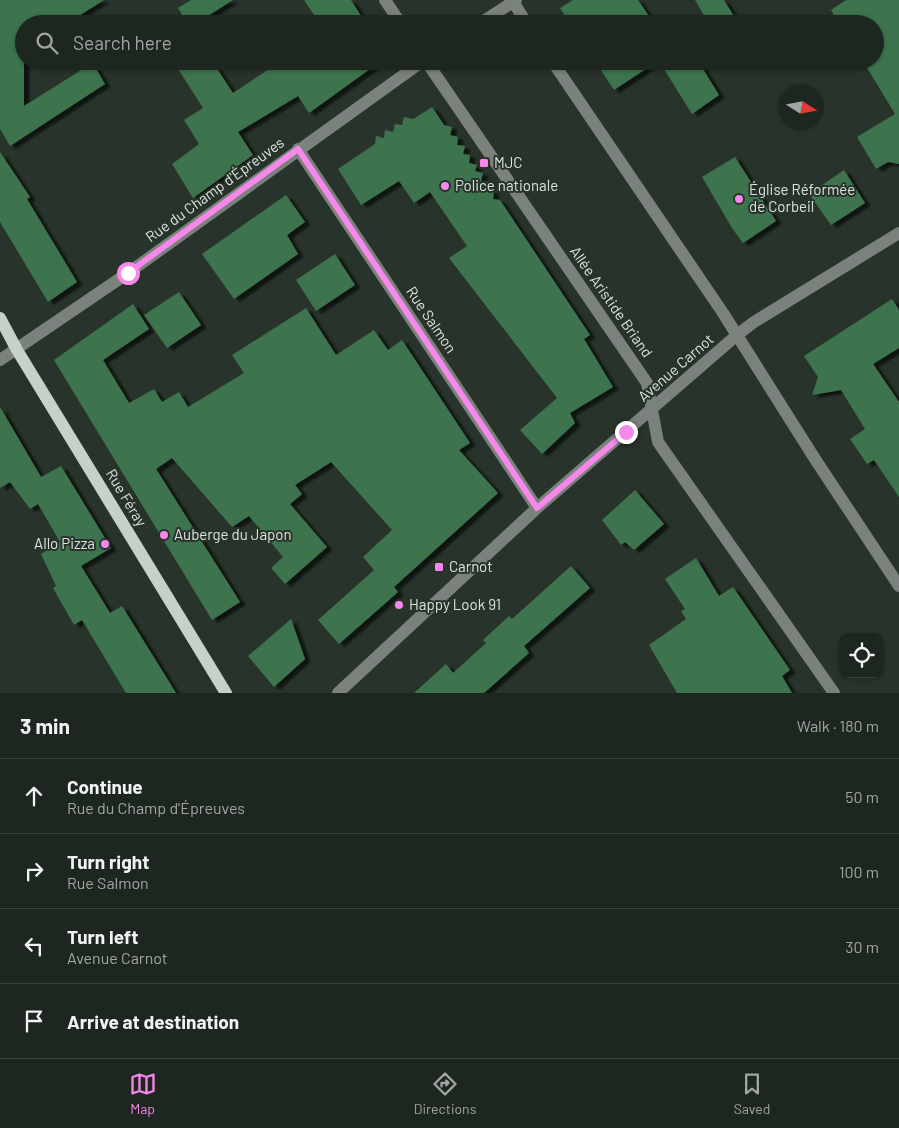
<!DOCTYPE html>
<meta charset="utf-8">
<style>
:root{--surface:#1e2620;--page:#2b322d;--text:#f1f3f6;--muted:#a1a5a5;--line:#3c433e;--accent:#f788eb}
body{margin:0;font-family:Barlow,sans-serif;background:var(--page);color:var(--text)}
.controls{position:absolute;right:15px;bottom:15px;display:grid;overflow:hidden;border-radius:10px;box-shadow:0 1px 4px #0004}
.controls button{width:45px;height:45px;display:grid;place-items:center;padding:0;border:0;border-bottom:1px solid var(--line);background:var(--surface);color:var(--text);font:25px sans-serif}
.compass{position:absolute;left:779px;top:85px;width:45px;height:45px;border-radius:50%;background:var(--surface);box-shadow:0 1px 4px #0004;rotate:101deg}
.stop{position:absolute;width:15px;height:15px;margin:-11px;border:4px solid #f788eb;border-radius:50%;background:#fff}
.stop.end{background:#f788eb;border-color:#fff;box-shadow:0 1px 5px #0008}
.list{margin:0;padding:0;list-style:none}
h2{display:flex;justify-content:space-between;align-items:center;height:65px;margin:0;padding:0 20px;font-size:21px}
h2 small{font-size:16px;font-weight:400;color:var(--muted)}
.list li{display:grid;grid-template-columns:32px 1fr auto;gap:15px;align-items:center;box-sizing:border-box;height:75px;padding:0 20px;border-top:1px solid var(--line)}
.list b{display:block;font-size:19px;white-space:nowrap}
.list p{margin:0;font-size:16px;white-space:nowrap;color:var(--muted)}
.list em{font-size:16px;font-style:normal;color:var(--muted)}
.icon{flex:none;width:28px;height:28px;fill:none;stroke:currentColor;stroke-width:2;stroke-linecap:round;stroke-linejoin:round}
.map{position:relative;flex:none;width:899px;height:693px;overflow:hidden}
.search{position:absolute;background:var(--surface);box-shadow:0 1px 4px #0004;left:15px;right:15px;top:15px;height:55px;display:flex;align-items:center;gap:12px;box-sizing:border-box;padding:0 18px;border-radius:28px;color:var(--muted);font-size:19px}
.sheet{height:365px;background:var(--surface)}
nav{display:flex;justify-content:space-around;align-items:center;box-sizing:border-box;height:70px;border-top:1px solid var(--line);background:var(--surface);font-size:14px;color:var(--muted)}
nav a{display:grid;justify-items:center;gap:2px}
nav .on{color:var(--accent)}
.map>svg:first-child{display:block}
.building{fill:#3e734d;filter:url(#shadow)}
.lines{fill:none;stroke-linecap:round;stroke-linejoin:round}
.minor{stroke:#7b817c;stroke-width:12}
.major{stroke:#c6d2c9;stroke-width:12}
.route{stroke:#f788eb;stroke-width:6}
.poi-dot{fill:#f788eb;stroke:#28332b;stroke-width:2}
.labels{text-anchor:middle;stroke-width:4;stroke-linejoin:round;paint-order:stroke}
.poi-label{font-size:15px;fill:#dce3dd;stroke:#28332b;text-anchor:start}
.street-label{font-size:15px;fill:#dce3dd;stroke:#28332b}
</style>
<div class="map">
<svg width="899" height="693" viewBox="0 0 899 693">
<defs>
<filter id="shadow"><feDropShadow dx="5.5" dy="3" stdDeviation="1" flood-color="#0009"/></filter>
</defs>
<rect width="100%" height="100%" fill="#28332b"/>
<!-- building -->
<path class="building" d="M0 0H104L66 24H24V106L86 67H95L105 84 10 146 0 129Z
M191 0H233L195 24H188L178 8Z
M304 0H351L366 24H320Z
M573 0H638L653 22 570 24 560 8Z
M695 0H724L735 18 724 24H709Z
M846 0H899V164L888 162 876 169 857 137 895 114 863 61H875V24H839L831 10Z
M173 61H212L233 93 281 61H381L309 113 298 96 238 132 253 155 193 198 172 164 199 144 184 120 203 108Z
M595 61H658L614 90Z
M659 61H698L719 95 692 114Z
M432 107 444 125 452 127 450 135 458 137 457 145 465 146 463 154 470 155 469 163 477 165 475 171 483 173 481 181 488 182V190L494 191 493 199 500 200 590 335 584 339 613 387 570 413 575 423 542 454 520 430 557 398 449 258 467 246 430 192 414 203 399 181 361 205 338 169 375 144 376 136 384 138 385 130 393 132 395 124 402 125 404 117 413 119Z
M0 152 30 197 27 199 77 282 48 302 0 222Z
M735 157 776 221 743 243 732 228 702 177Z
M844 170 865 203 831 225 809 194Z
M286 195 305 222 287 235 298 254 234 299 202 254Z
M335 254 355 285 316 311 296 280Z
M179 292 201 325 167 348 144 315Z
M892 299 899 310V348L873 364 899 402V497L874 460 867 464 850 439 865 429 841 390 812 395 818 377 804 356Z
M133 304 149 329 103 360 129 403 154 389 162 402 179 392 188 407 244 373 232 355 306 308 336 355 374 330 388 350 402 340 470 443 459 450 498 493 394 587 398 592 339 644 318 620 374 570 363 557 392 530 331 462 295 485 302 494 290 504 327 547 285 584 271 568 283 557 249 516 232 527 172 458 156 469 240 602 212 620 54 360Z
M0 407 41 477 61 466 111 548 81 566 110 613 122 606 176 693H126L82 620 74 625 53 588 56 586 41 554 60 542 38 504 30 509 10 482 0 488Z
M635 490 664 524 634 550 625 542 621 545 602 520Z
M696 558 719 596 733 587 790 670 782 676 792 693H677L649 645 686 619 681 611 685 609 665 579Z
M571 566 590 588 524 646 529 653 484 693H414L446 664 453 673 486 643 483 640 509 616 512 619Z
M291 619 305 659 274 687 248 656Z"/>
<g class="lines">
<!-- minor -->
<path class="minor" d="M385 0 401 24
M512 0 527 24
M479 24 516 0
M426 61 647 383 658 442 834 693
M552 61 723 313 815 459 899 586
M298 149 537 508
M0 360 128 273 423 61
M338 693 537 508 737 335 754 322 899 233"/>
<!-- major -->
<path class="major" d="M0 318 17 350 226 693"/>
</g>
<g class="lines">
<!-- route -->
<path class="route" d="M128 273 298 149 537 508 626 432"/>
</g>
<!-- markers -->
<g class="poi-dot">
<rect x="479" y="158" width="10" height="10" rx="2.5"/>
<circle cx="445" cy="186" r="5"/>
<circle cx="739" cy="199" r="5"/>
<circle cx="164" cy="535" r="5"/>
<circle cx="105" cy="544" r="5"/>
<rect x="434" y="562" width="10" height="10" rx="2.5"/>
<circle cx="399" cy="605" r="5"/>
</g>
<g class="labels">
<!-- poi labels -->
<g class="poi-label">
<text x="494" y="168">MJC</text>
<text x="455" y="191">Police nationale</text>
<text x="749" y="195">Église Réformée<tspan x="749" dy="17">de Corbeil</tspan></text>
<text x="174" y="540">Auberge du Japon</text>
<text x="95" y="549" text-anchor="end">Allo Pizza</text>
<text x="449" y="572">Carnot</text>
<text x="409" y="610">Happy Look 91</text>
</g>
<!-- street labels -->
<g class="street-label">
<text transform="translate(215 190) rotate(-36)" y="5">Rue du Champ d'Épreuves</text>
<text transform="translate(611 302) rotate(55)" y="5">Allée Aristide Briand</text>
<text transform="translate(431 320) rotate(56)" y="5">Rue Salmon</text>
<text transform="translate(676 368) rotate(-41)" y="5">Avenue Carnot</text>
<text transform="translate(126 498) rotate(59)" y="5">Rue Féray</text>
</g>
</g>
</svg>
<div class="controls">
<button><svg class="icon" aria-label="locate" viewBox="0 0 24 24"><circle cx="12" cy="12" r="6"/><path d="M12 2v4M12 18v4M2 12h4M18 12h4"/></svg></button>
</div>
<svg class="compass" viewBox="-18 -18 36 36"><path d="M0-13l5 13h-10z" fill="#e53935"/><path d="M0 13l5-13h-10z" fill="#a1a5a5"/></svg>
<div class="stop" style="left:128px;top:273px"></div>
<div class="stop end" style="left:626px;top:432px"></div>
<div class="search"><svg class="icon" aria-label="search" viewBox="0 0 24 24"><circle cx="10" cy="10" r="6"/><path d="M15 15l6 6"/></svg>Search here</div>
</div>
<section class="sheet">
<h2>3 min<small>Walk · 180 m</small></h2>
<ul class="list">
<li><svg class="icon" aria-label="ahead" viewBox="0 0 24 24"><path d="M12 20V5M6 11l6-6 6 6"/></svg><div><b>Continue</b><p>Rue du Champ d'Épreuves</p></div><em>50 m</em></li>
<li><svg class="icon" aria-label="right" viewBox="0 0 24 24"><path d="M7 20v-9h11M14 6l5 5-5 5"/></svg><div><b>Turn right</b><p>Rue Salmon</p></div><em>100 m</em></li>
<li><svg class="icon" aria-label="left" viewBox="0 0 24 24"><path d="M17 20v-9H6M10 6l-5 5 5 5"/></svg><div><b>Turn left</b><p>Avenue Carnot</p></div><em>30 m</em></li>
<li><svg class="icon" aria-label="arrive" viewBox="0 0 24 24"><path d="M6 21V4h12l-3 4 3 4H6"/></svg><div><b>Arrive at destination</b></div></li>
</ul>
</section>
<nav>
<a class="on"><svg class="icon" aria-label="map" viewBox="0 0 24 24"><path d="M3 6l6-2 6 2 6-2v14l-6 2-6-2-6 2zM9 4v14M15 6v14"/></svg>Map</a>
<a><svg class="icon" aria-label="directions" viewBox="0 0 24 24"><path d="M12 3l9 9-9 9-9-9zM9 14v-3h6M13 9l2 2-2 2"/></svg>Directions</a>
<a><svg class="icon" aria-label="saved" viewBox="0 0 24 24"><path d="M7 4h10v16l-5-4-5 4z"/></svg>Saved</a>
</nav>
